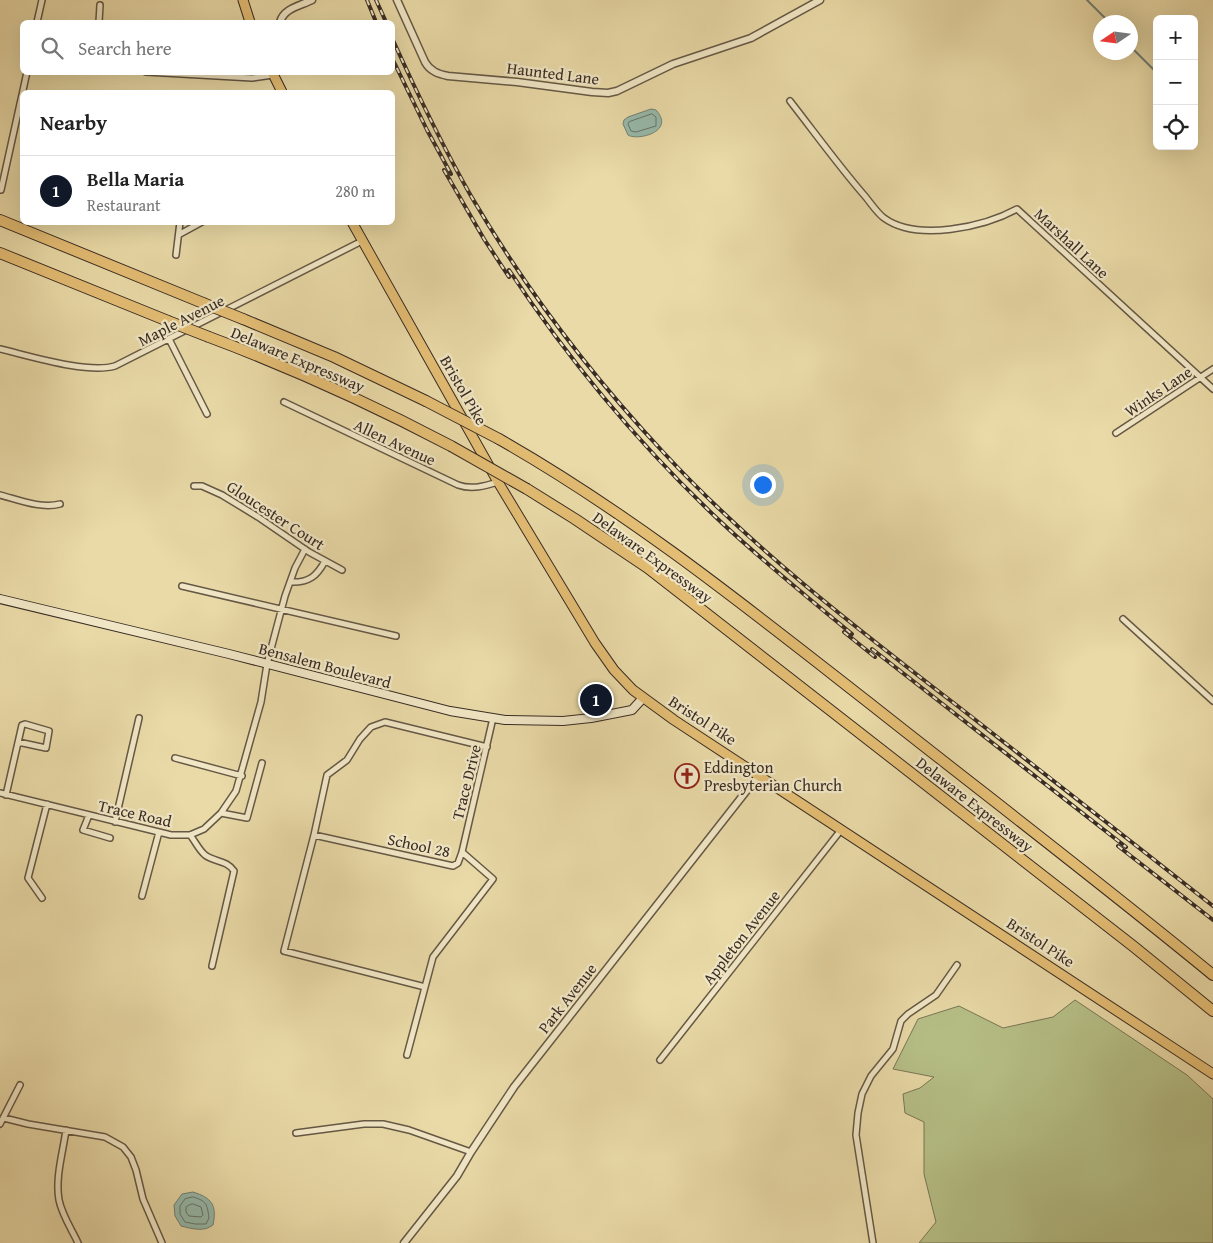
<!DOCTYPE html>
<meta charset="utf-8">
<style>
:root{--surface:#fff;--page:#f6f6f6;--text:#222;--muted:#767676;--line:#e0e0e0;--accent:#111827}
body{margin:0;font-family:"Gentium Book Plus",serif;background:var(--page);color:var(--text)}
.controls{position:absolute;right:15px;top:15px;display:grid;overflow:hidden;border-radius:8px;box-shadow:0 5px 20px #0002}
.controls button{width:45px;height:45px;display:grid;place-items:center;padding:0;border:0;border-bottom:1px solid var(--line);background:var(--surface);color:var(--text);font:25px sans-serif}
.compass{position:absolute;left:1093px;top:15px;width:45px;height:45px;border-radius:50%;background:var(--surface);box-shadow:0 5px 20px #0002;rotate:257deg}
.you{position:absolute;left:762px;top:484px;width:18px;height:18px;margin:-12px;border:4px solid #fff;border-radius:50%;background:#1a73e8;box-shadow:0 0 0 8px #1a73e833}
.badge{display:grid;place-items:center;width:32px;height:32px;border-radius:50%;background:var(--accent);color:#fff;font-size:16px;font-weight:700}
.pin{position:absolute;translate:-50% -50%;border:2px solid #fff;box-shadow:0 1px 5px #0006}
.list{margin:0;padding:0;list-style:none}
h2{display:flex;justify-content:space-between;align-items:center;height:65px;margin:0;padding:0 20px;font-size:21px}
h2 small{font-size:16px;font-weight:400;color:var(--muted)}
.list li{display:grid;grid-template-columns:32px 1fr auto;gap:15px;align-items:center;box-sizing:border-box;height:70px;padding:0 20px;border-top:1px solid var(--line)}
.list b{display:block;font-size:19px;white-space:nowrap}
.list p{margin:0;font-size:16px;white-space:nowrap;color:var(--muted)}
.list em{font-size:16px;font-style:normal;color:var(--muted)}
.icon{flex:none;width:28px;height:28px;fill:none;stroke:currentColor;stroke-width:2;stroke-linecap:round;stroke-linejoin:round}
.map{position:relative;flex:none;width:1213px;height:1243px;overflow:hidden}
.search{position:absolute;background:var(--surface);box-shadow:0 5px 20px #0002;left:20px;top:20px;width:375px;height:55px;display:flex;align-items:center;gap:12px;box-sizing:border-box;padding:0 18px;border-radius:8px;color:var(--muted);font-size:19px}
.panel{position:absolute;background:var(--surface);box-shadow:0 5px 20px #0002;left:20px;top:90px;width:375px;height:135px;border-radius:8px}
.map>svg:first-child{display:block}
.green{fill:#b6c087;stroke:#787656}
.water{fill:#97baac;stroke:#718176}
.lines{fill:none;stroke-linecap:round;stroke-linejoin:round}
.shore{stroke:#687368;stroke-width:1}
.stream{stroke:#718176;stroke-width:2}
.minor-casing{stroke:#655845;stroke-width:8}
.tertiary-casing{stroke:#655845;stroke-width:9}
.secondary-casing{stroke:#392c24;stroke-width:10}
.primary-casing{stroke:#392c24;stroke-width:11}
.motorway-casing{stroke:#392c24;stroke-width:12}
.minor{stroke:#f1e7c6;stroke-width:5}
.tertiary{stroke:#f1e7c6;stroke-width:6}
.secondary{stroke:#f1e7c6;stroke-width:8}
.primary{stroke:#e4bd74;stroke-width:9}
.motorway{stroke:#e4bd74;stroke-width:10}
.rail-casing{stroke:#392c24;stroke-width:4}
.rail{stroke:#f1e7c6;stroke-width:2;stroke-dasharray:5.5;stroke-linecap:butt}
.motorway-bridge-casing{stroke:#392c24;stroke-width:12;stroke-linecap:butt}
.motorway-bridge{stroke:#e4bd74;stroke-width:10}
.labels{text-anchor:middle;stroke-width:4.5;stroke-linejoin:round;paint-order:stroke}
.street-label{font-size:16px;fill:#392c24;stroke:#f1e7c6}
.poi-label{font-size:16px;fill:#392c24;stroke:#f1e7c6;text-anchor:start}
</style>
<div class="map">
<svg width="1213" height="1243" viewBox="0 0 1213 1243">
<rect width="100%" height="100%" fill="#e9daa7"/>
<filter id="stains"><feTurbulence type="fractalNoise" baseFrequency=".004" numOctaves="4"/><feColorMatrix values="0 0 0 0 .2 0 0 0 0 .09 0 0 0 0 .02 0 0 0 .5 -.17"/></filter>
<radialGradient id="worn" r=".72"><stop offset=".6" stop-color="#630" stop-opacity="0"/><stop offset="1" stop-color="#630" stop-opacity=".3"/></radialGradient>
<!-- green -->
<path class="green" d="M1075 1000 1187 1075 1213 1099V1243H919L936 1222 924 1174V1122L905 1113 903 1094 920 1088 934 1077 893 1069 918 1019 959 1006 1003 1028 1053 1017Z"/>
<!-- water -->
<path class="water" d="M651 109 656 110C676 132 637 141 628 135L623 124 624 120 628 117Z
M193 1192C212 1198 217 1205 213 1225 204 1232 193 1229 181 1226L175 1216 174 1205 182 1194Z"/>
<g class="lines">
<!-- shore -->
<path class="shore" d="M652 114 656 117V126L636 132 631 131 628 124 629 122Z
M193 1197C207 1201 207 1204 209 1218L206 1224H195L185 1222 180 1214V1206L185 1199Z
M193 1204 201 1207 203 1215 201 1217 189 1216 186 1212V1207L189 1205Z"/>
<!-- stream -->
<path class="stream" d="M1087 0 1109 22
M1130 46 1157 73"/>
<defs>
<path id="minor" d="M37 22 42 0
M99 22 100 5
M146 72 252 78 273 75
M790 101C815 133 838 165 864 195 870 202 877 213 884 218 917 242 984 227 1017 209L1213 389
M1 190 27 72
M180 234 202 222
M176 255 180 222
M169 339 207 414
M0 349C30 356 87 374 115 366L362 241
M284 402 458 485C472 490 485 486 498 482
M1116 433 1213 369
M194 486H202L222 495 258 517 309 552 342 570
M0 495C19 500 41 509 60 504
M290 582C309 583 317 576 325 561
M182 586 396 636
M1123 619 1213 701
M175 758 242 776
M0 793 171 835H190L204 829 221 813 236 791 261 702 267 664 285 596 295 568 305 549
M6 795 22 725 25 724 49 731 46 748 18 742
M221 813 247 818 262 763
M89 815 83 830 110 838
M115 822 139 718
M190 835C195 841 199 850 205 855 214 862 227 860 234 871L212 966
M314 835 453 866 458 863 462 852 493 879 433 957 407 1055
M462 852 493 718
M142 896 159 832
M42 898 28 878 47 804
M425 987 284 951 314 835 327 775 347 760 360 739 371 727 385 722 487 747
M660 1060 841 830
M4 1118 28 1124 105 1137 123 1147 131 1157 136 1170 143 1199 162 1243
M0 1124 20 1085
M66 1130C63 1152 55 1178 59 1200 62 1215 72 1230 78 1243
M296 1133 364 1124H383L409 1130 471 1152
M873 1243 856 1135 858 1113 862 1094 871 1076 893 1049 901 1021 908 1014 936 995 957 965"/>
<path id="tertiary" d="M397 0 425 62C430 71 438 74 448 76L517 82 592 92 608 93 617 91 673 64 751 38 820 0
M280 22C284 8 300 6 312 0
M404 1243 457 1176 471 1152 514 1087 759 775"/>
<path id="secondary" d="M0 599 229 654 450 711 505 720 563 721 591 718 632 710 643 698"/>
<path id="primary" d="M243 0 250 22
M272 72 282 92
M352 222 498 482 595 643 614 670 633 690 674 720 1213 1074"/>
<path id="motorway" d="M0 220 203 303
M0 253 168 321
M243 319 334 357 426 401
M209 337C292 368 373 405 451 446
M499 439C631 514 749 609 868 702 983 793 1100 882 1213 975
M527 489 575 519 648 568 1133 946 1213 1011"/>
</defs>
<!-- minor casing -->
<use href="#minor" class="minor-casing"/>
<!-- tertiary casing -->
<use href="#tertiary" class="tertiary-casing"/>
<!-- secondary casing -->
<use href="#secondary" class="secondary-casing"/>
<!-- primary casing -->
<use href="#primary" class="primary-casing"/>
<!-- motorway casing -->
<use href="#motorway" class="motorway-casing"/>
<!-- minor -->
<use href="#minor" class="minor"/>
<!-- tertiary -->
<use href="#tertiary" class="tertiary"/>
<!-- secondary -->
<use href="#secondary" class="secondary"/>
<!-- primary -->
<use href="#primary" class="primary"/>
<!-- motorway -->
<use href="#motorway" class="motorway"/>
<defs>
<path id="rail" d="M367 0 376 22
M376 0 386 22
M392 38C416 91 442 145 471 196 525 288 591 375 664 453 754 550 859 630 964 711 1047 775 1130 841 1213 906
M392 58 427 130 451 174
M444 170 484 239 509 277
M509 270C570 362 641 447 722 523 764 562 808 598 852 634
M844 632 875 657
M872 649 1126 847
M1118 846 1213 920"/>
</defs>
<!-- rail casing -->
<use href="#rail" class="rail-casing"/>
<!-- rail -->
<use href="#rail" class="rail"/>
<defs>
<path id="motorway-bridge" d="M203 303 243 319
M168 321 209 337
M426 401 499 439
M451 446 527 489"/>
</defs>
<!-- motorway-bridge casing -->
<use href="#motorway-bridge" class="motorway-bridge-casing"/>
<!-- motorway-bridge -->
<use href="#motorway-bridge" class="motorway-bridge"/>
</g>
<!-- icons -->
<defs>
<symbol id="church-ring" viewBox="-11 -11 22 22"><circle r="9.5" fill="#f1e7c6" stroke="#8f2418" stroke-width="1.5"/><path d="M-1.2-6h2.4v3.5h3.3v2.4h-3.3V6h-2.4V-.1h-3.3v-2.4h3.3Z" fill="#8f2418"/></symbol>
</defs>
<g fill-rule="evenodd">
<use href="#church-ring" x="673" y="762" width="28" height="28"/>
</g>
<g class="labels">
<!-- street labels -->
<g class="street-label">
<text transform="translate(553 73) rotate(7)" y="6">Haunted Lane</text>
<text transform="translate(1072 243) rotate(43)" y="6">Marshall Lane</text>
<text transform="translate(181 320) rotate(-27)" y="6">Maple Avenue</text>
<text transform="translate(298 359) rotate(23)" y="6">Delaware Expressway</text>
<text transform="translate(464 390) rotate(60)" y="6">Bristol Pike</text>
<text transform="translate(1158 391) rotate(-34)" y="6">Winks Lane</text>
<text transform="translate(395 442) rotate(25)" y="6">Allen Avenue</text>
<text transform="translate(276 515) rotate(33)" y="6">Gloucester Court</text>
<text transform="translate(653 557) rotate(36)" y="6">Delaware Expressway</text>
<text transform="translate(325 665) rotate(15)" y="6">Bensalem Boulevard</text>
<text transform="translate(703 720) rotate(33)" y="6">Bristol Pike</text>
<text transform="translate(466 782) rotate(-76)" y="6">Trace Drive</text>
<text transform="translate(975 804) rotate(38)" y="6">Delaware Expressway</text>
<text transform="translate(135 813) rotate(13)" y="6">Trace Road</text>
<text transform="translate(419 845) rotate(12)" y="6">School 28</text>
<text transform="translate(741 937) rotate(-52)" y="6">Appleton Avenue</text>
<text transform="translate(1041 942) rotate(33)" y="6">Bristol Pike</text>
<text transform="translate(567 998) rotate(-52)" y="6">Park Avenue</text>
</g>
<!-- poi labels -->
<g class="poi-label">
<text x="704" y="773">Eddington<tspan x="704" dy="18">Presbyterian Church</tspan></text>
</g>
</g>
<rect width="100%" height="100%" filter="url(#stains)"/>
<rect width="100%" height="100%" fill="url(#worn)"/>
</svg>
<div class="controls">
<button>+</button>
<button>−</button>
<button><svg class="icon" aria-label="locate" viewBox="0 0 24 24"><circle cx="12" cy="12" r="6"/><path d="M12 2v4M12 18v4M2 12h4M18 12h4"/></svg></button>
</div>
<svg class="compass" viewBox="-18 -18 36 36"><path d="M0-13l5 13h-10z" fill="#e53935"/><path d="M0 13l5-13h-10z" fill="#767676"/></svg>
<div class="you"></div>
<div class="pin badge" style="left:596px;top:700px">1</div>
<div class="search"><svg class="icon" aria-label="search" viewBox="0 0 24 24"><circle cx="10" cy="10" r="6"/><path d="M15 15l6 6"/></svg>Search here</div>
<section class="panel">
<h2>Nearby<small></small></h2>
<ul class="list">
<li><span class="badge">1</span><div><b>Bella Maria</b><p>Restaurant</p></div><em>280 m</em></li>
</ul>
</section>
</div>
